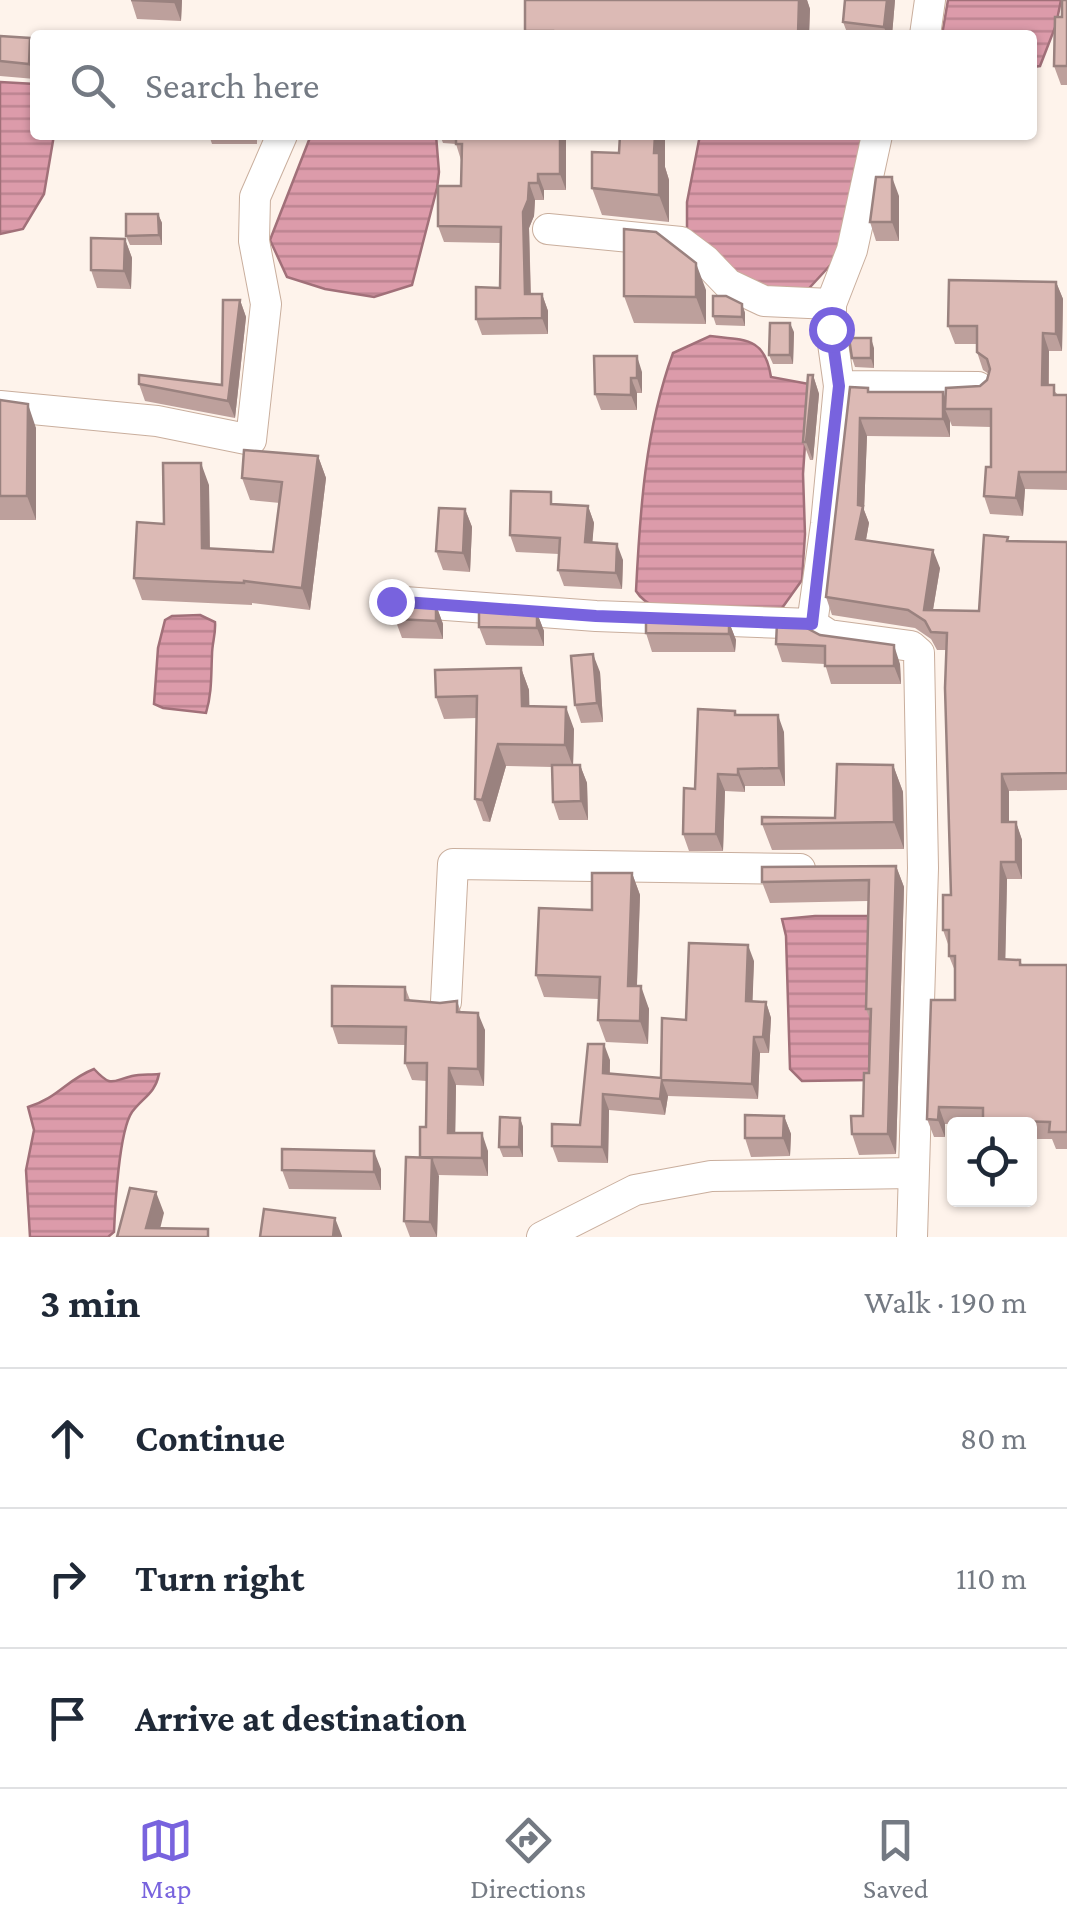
<!DOCTYPE html>
<meta charset="utf-8">
<style>
:root{--surface:#fff;--page:#f6f6f7;--text:#1f2937;--muted:#747a83;--line:#e0e1e3;--accent:#7863de}
body{margin:0;font-family:"Crimson Pro",serif;background:var(--page);color:var(--text)}
.controls{position:absolute;right:30px;bottom:30px;display:grid;overflow:hidden;border-radius:10px;box-shadow:0 2px 8px #0004}
.controls button{width:90px;height:90px;display:grid;place-items:center;padding:0;border:0;border-bottom:2px solid var(--line);background:var(--surface);color:var(--text);font:50px sans-serif}
.stop{position:absolute;width:30px;height:30px;margin:-22px;border:8px solid #7863de;border-radius:50%;background:#fff}
.stop.end{background:#7863de;border-color:#fff;box-shadow:0 2px 10px #0008}
.list{margin:0;padding:0;list-style:none}
h2{display:flex;justify-content:space-between;align-items:center;height:130px;margin:0;padding:0 40px;font-size:42px}
h2 small{font-size:32px;font-weight:400;color:var(--muted)}
.list li{display:grid;grid-template-columns:65px 1fr auto;gap:30px;align-items:center;box-sizing:border-box;height:140px;padding:0 40px;border-top:2px solid var(--line)}
.list b{display:block;font-size:38px;white-space:nowrap}
.list em{font-size:32px;font-style:normal;color:var(--muted)}
.icon{flex:none;width:55px;height:55px;fill:none;stroke:currentColor;stroke-width:2;stroke-linecap:round;stroke-linejoin:round}
.map{position:relative;flex:none;width:1067px;height:1237px;overflow:hidden}
.search{position:absolute;background:var(--surface);box-shadow:0 2px 8px #0004;left:30px;right:30px;top:30px;height:110px;display:flex;align-items:center;gap:25px;box-sizing:border-box;padding:0 35px;border-radius:10px;color:var(--muted);font-size:38px}
.sheet{height:550px;background:var(--surface)}
nav{display:flex;justify-content:space-around;align-items:center;box-sizing:border-box;height:140px;border-top:2px solid var(--line);background:var(--surface);font-size:28px;color:var(--muted)}
nav a{display:grid;justify-items:center;gap:5px}
nav .on{color:var(--accent)}
.map>svg:first-child{display:block}
.water{fill:url(#water-rules);stroke:#a17079;stroke-width:2.5}
.lines{fill:none;stroke-linecap:round;stroke-linejoin:round}
.minor-casing{stroke:#c9ae9d;stroke-width:32}
.minor{stroke:#fff;stroke-width:30}
.wall{fill:#bda09c}
.shaded-wall{fill:#9a827f}
.building{fill:#dcbab5;stroke:#9a827f;stroke-width:2.5}
.route{stroke:#7863de;stroke-width:12}
</style>
<div class="map">
<svg width="1067" height="1237" viewBox="0 0 1067 1237">
<defs>
<pattern id="water-rules" width="6" height="5" patternUnits="userSpaceOnUse" patternTransform="scale(2.5)"><rect width="6" height="5" fill="#dc9baa"/><path d="M0 2.5h6" fill="none" stroke="#bc8491"/></pattern>
</defs>
<rect width="100%" height="100%" fill="#fef3eb"/>
<!-- water -->
<path class="water" d="M948 0H1061L1056 25 1040 66 1032 67V35H942Z
M0 82 35 84V135H54L44 194 23 229 0 234Z
M311 135H436L439 172 437 188 412 285 374 297 325 289 287 277 270 240Z
M700 135H864L835 260 801 297 768 295 711 265 687 233V202Z
M710 336C745 340 765 337 771 377L809 384 803 474 805 534 802 580 782 608C745 613 659 628 636 591 640 511 645 430 673 353Z
M200 615 215 622C216 634 212 643 212 655 211 676 212 693 206 713L163 708 154 704 158 648 165 620 172 616Z
M815 916H872L869 1080 802 1081 790 1069 786 936 782 919Z
M94 1069C112 1088 111 1081 132 1076 140 1074 150 1075 159 1074 155 1094 143 1097 132 1112 119 1131 115 1207 114 1232L108 1237H30L26 1170 34 1130 28 1107C58 1098 66 1080 94 1069Z"/>
<g class="lines">
<defs>
<path id="minor" d="M925 35 930 0
M877 135 852 250 831 304V329L839 386 826 524 812 624 829 635 911 646 919 653 923 868 912 1237
M548 229 681 242 705 260 728 284 764 301 831 304
M839 386 978 387
M0 406 157 421 251 440 266 304 254 241 255 197 282 135
M391 601 596 616 812 624
M446 1002 453 864 800 869
M542 1237 635 1190 711 1176 913 1173"/>
</defs>
<!-- minor casing -->
<use href="#minor" class="minor-casing"/>
<!-- minor -->
<use href="#minor" class="minor"/>
</g>
<!-- wall -->
<path class="wall" d="M131 0H182L181 21 137 19Z
M525 0H807L810 9 809 35H526L525 31Z
M895 0 892 35H848L843 22Z
M1067 0V85H1061L1054 66 1062 17Z
M0 36 30 38 35 52V79L0 76Z
M209 135H257V144H212Z
M440 135H565L566 190H544V200H535L534 216 529 228 531 294H542L548 311V334L482 335 476 319 500 288V243L444 242 438 226 461 186V160L456 144 443 143Z
M665 135V167L669 180V222L602 215 592 188 619 153Z
M899 196V241H876L870 222Z
M158 214 162 223V245H130L126 236Z
M125 239 132 258 131 289 97 288 91 270Z
M1056 282 1063 299 1062 351H1049V385L1058 395H1067V490L1025 489 1023 516 990 514 984 496 991 467V427L952 426 950 421V437L867 436 864 510 869 523 866 540 940 568 933 610 979 611 1009 541 1067 542V790L1009 791V822H1016L1022 840V879H1007L1005 959 1020 960 1022 965H1067V1149H1056L1052 1139H1030V1124H945V1137H934L927 1119 955 1000V971L949 956V947L943 930 951 895 947 650H937L931 639 915 628 832 615 826 597 850 387 868 388 869 392H943L945 398 980 386 987 380 989 374 983 370 977 352V344H955L948 326Z
M706 290V324L634 323 624 296Z
M240 300 246 317 235 418 145 401 139 384 222 385Z
M742 304 745 313V326L716 325 713 316Z
M794 332 793 364H773L769 355Z
M874 348V368L855 367 852 358Z
M642 372V393H637V410H601L595 394Z
M813 375 819 394 813 460H810L803 442Z
M0 400 36 428V520H0Z
M318 456 326 478 310 610 252 603V605L142 600 134 578 164 524 209 485 210 549 273 552 280 503 250 500 242 478Z
M556 504 588 506 594 523 592 543 623 560 622 589 564 586 558 570 559 554 516 552 510 535Z
M465 509 472 527 470 572 443 570 436 551Z
M436 605 443 624V639L402 638 395 619Z
M537 613 544 631V646L486 645 479 627Z
M729 622 736 640 735 652H652L646 633Z
M820 635 900 664 901 684H831L825 664 782 662 776 644Z
M521 668 529 690V706L574 729 573 765H580L587 783 588 820H559L553 802 552 767 506 766 490 822 483 821 475 799 477 718 444 719 436 697Z
M600 672 603 722 581 723 575 705Z
M735 711 737 715 784 732 785 786H745V792L725 791 723 851H689L683 834 695 789Z
M893 765 903 792 904 849 772 850 762 824 835 818Z
M896 866 904 887 896 1154 859 1155 852 1134 863 1116 869 1073 871 1022 866 1009 868 901 770 903 762 882Z
M632 873 640 895 637 986 649 1009 648 1044 606 1042 598 1020 599 999 544 997 536 975 592 910Z
M754 961 752 1001 766 1002 771 1018 769 1053H760L758 1099 668 1096 665 1115 609 1110 608 1163 558 1162 552 1146 580 1125 610 1060V1074L661 1078 686 1020Z
M405 987 410 1000 440 1003 457 1001 461 1012 485 1030 484 1086 456 1085 455 1133 488 1151V1176L438 1175 437 1237H410L404 1221 426 1127 427 1081 412 1080 405 1063 406 1045 338 1044 332 1026Z
M784 1116 791 1134 790 1156 751 1157 745 1138Z
M520 1118 523 1127V1157H503L499 1147Z
M381 1169V1190L289 1189 282 1170Z"/>
<!-- shaded-wall -->
<path class="shaded-wall" d="M174 0H182L181 21 174 2Z
M799 0H807L810 9 809 35H798Z
M887 0H895L892 35H887L884 27Z
M30 38 35 52V79L29 64Z
M560 135H565L566 138V190L560 174Z
M655 135H665V167L669 180V222L659 195 654 153Z
M538 174 544 190V200L538 183Z
M892 177 899 196V241L892 222Z
M529 183 535 200 534 216 529 228 531 311 525 294 523 212Z
M158 214 162 223V245L159 235Z
M125 239 132 258 131 289 124 271Z
M696 263 706 290V324L696 297Z
M1056 282 1063 299 1062 351 1056 334Z
M542 294 548 311V334L542 318Z
M240 300 246 317 235 418 228 401Z
M742 304 745 313V326L742 317Z
M790 323 794 332 793 364 790 355Z
M1043 333 1049 351 1048 402 1042 385Z
M871 338 874 348V368L871 358Z
M637 356 642 372V393L637 378Z
M813 375 819 394 813 460 806 442Z
M631 378 637 393V410L631 395Z
M943 392 949 409H945L950 421V437L943 419Z
M28 404 36 428V520L27 496Z
M860 418 867 436 864 510 869 523 863 556 856 539Z
M318 456 326 478 310 610 302 588Z
M201 463 209 485 210 570 202 548Z
M1019 472 1025 489 1023 516 1016 498Z
M588 506 594 523 591 559 585 542Z
M465 509 472 527 470 572 463 553Z
M617 544 623 560 622 589 616 573Z
M933 550 940 568 930 627 924 610Z
M436 605 443 624V639L436 621Z
M537 613 544 631V646L537 628Z
M729 622 736 640 735 652 729 634Z
M894 645 900 664 901 684 894 666Z
M593 654 600 672 603 722 597 703Z
M521 668 529 690 530 728 522 706Z
M566 707 574 729 573 767 565 745Z
M778 715 784 732 785 786 779 768Z
M498 744 506 766 490 822 482 800Z
M580 765 587 783 588 820 581 801Z
M893 765 903 792 904 849 894 822Z
M738 769 745 786V792L738 775Z
M718 774 725 791 723 851 716 834Z
M1002 774 1009 791V839L1002 822Z
M1016 822 1022 840V879L1016 862Z
M1001 862 1007 879 1005 977 999 959Z
M896 866 904 887 896 1154 888 1134Z
M632 873 640 895 636 1008 628 986Z
M748 945 754 961 752 1017 746 1001Z
M641 986 649 1009 648 1044 640 1021Z
M766 1002 771 1018 769 1053 763 1037Z
M478 1013 485 1030 484 1086 478 1069Z
M754 1037 760 1053 758 1099 752 1084Z
M604 1044 610 1060 609 1089 603 1073Z
M449 1068 456 1085 455 1150 448 1133Z
M662 1080 668 1096 665 1115 660 1099Z
M603 1094 609 1110 608 1163 602 1147Z
M939 1107 945 1124V1137L938 1120Z
M784 1116 791 1134 790 1156 783 1138Z
M520 1118 523 1127V1157L519 1147Z
M482 1133 488 1151V1176L482 1158Z
M374 1151 381 1169V1190L374 1172Z
M432 1158 439 1176 437 1237 430 1222Z
M156 1192 164 1213 158 1237 146 1228Z
M335 1218 342 1236V1237H333Z"/>
<!-- building -->
<path class="building" d="M131 0H174V2Z
M525 0H799L798 35H553V31H525Z
M845 0H887L884 27 843 22Z
M1062 0H1067V66H1054L1055 17H1062Z
M0 36 30 38 29 64 0 61Z
M456 135H560V174H538V183H529L528 200 523 212 525 294H542V318L476 319V287L500 288 501 227 438 226V186H461L462 144H456Z
M620 135H655L654 153H659V195L592 188V152L619 153Z
M876 177H892V222H870Z
M126 214H158L159 235 126 236Z
M624 229 656 232 696 263V297L624 296Z
M91 238 125 239 124 271 91 270Z
M949 280 1056 282V334L1043 333 1042 385H1054V395H1067V472H1019L1016 498 984 496 986 467H991V409H945L946 388 980 386 987 380 990 369 987 359 977 352V326H948Z
M713 296H726L742 304V317L713 316Z
M223 300H240L228 401 139 384V375L222 385Z
M770 323H790V355H769Z
M849 338H871V358H852Z
M594 356H637V378H631V395L595 394Z
M808 375H813L806 442H803Z
M850 387 868 388V392H943V419L860 418 858 505 863 506 856 539 933 550 924 610 979 611 984 535 1008 537 1007 541 1067 542V773L1002 774V822H1016V862H1001L999 959 1020 960V965H1067V1132H1049L1050 1122 983 1120V1108L939 1107 938 1120 927 1119 931 1000H955V956H949V930H943V895H951L945 688 947 633 931 632 925 621 908 610 826 597Z
M0 400 28 404 27 496H0Z
M244 450 318 456 302 588 244 581V583L134 578 137 522 164 524 163 463H201L202 548 273 552 282 482 242 478Z
M511 491 551 492V504L588 506 585 542 617 544 616 573 558 570 560 538 510 535Z
M439 508 465 509 463 553 436 551Z
M395 602 436 605V621L395 619Z
M479 608 537 613V628L479 627Z
M646 619 729 622V634L646 633Z
M777 623 799 624 820 635 894 645V666H825V646L776 644Z
M593 654 597 703 575 705 571 656Z
M521 668 522 706 566 707 565 745 498 744 482 800 475 799 477 696 436 697 435 670Z
M698 709 735 711V715H778L779 768 738 769V775L718 774 716 834H683L684 788 695 789Z
M837 764 893 765 894 822 762 824V817L835 818Z
M552 765H580L581 801 553 802Z
M896 866 888 1134H852L851 1116H863L864 1073H869L871 1009H866L869 880 762 882V867Z
M592 873H632L628 986H641L640 1021 598 1020 600 977 536 975 539 908 592 910Z
M689 943 748 945 746 1001 766 1002 763 1037H754L752 1084 662 1080 660 1099 603 1094 602 1147 552 1146V1124L580 1125 588 1044H604L603 1073 661 1078 662 1018 686 1020Z
M332 986 405 987V1000L440 1003 457 1001V1012L478 1013V1069L449 1068 448 1133H482V1158L420 1157V1127H426L427 1063H405L406 1027 332 1026Z
M745 1115 784 1116 783 1138H745Z
M500 1117 520 1118 519 1147H499Z
M282 1149 374 1151V1172L282 1170Z
M406 1157 432 1158 430 1222 404 1221Z
M130 1188 156 1192 146 1228 208 1229V1237H117Z
M264 1209 335 1218 333 1237H260Z"/>
<g class="lines">
<!-- route -->
<path class="route" d="M391 601 596 616 812 624 839 386 831 329"/>
</g>
</svg>
<div class="controls">
<button><svg class="icon" aria-label="locate" viewBox="0 0 24 24"><circle cx="12" cy="12" r="6"/><path d="M12 2v4M12 18v4M2 12h4M18 12h4"/></svg></button>
</div>
<div class="stop" style="left:831px;top:329px"></div>
<div class="stop end" style="left:391px;top:601px"></div>
<div class="search"><svg class="icon" aria-label="search" viewBox="0 0 24 24"><circle cx="10" cy="10" r="6"/><path d="M15 15l6 6"/></svg>Search here</div>
</div>
<section class="sheet">
<h2>3 min<small>Walk · 190 m</small></h2>
<ul class="list">
<li><svg class="icon" aria-label="ahead" viewBox="0 0 24 24"><path d="M12 20V5M6 11l6-6 6 6"/></svg><div><b>Continue</b></div><em>80 m</em></li>
<li><svg class="icon" aria-label="right" viewBox="0 0 24 24"><path d="M7 20v-9h11M14 6l5 5-5 5"/></svg><div><b>Turn right</b></div><em>110 m</em></li>
<li><svg class="icon" aria-label="arrive" viewBox="0 0 24 24"><path d="M6 21V4h12l-3 4 3 4H6"/></svg><div><b>Arrive at destination</b></div></li>
</ul>
</section>
<nav>
<a class="on"><svg class="icon" aria-label="map" viewBox="0 0 24 24"><path d="M3 6l6-2 6 2 6-2v14l-6 2-6-2-6 2zM9 4v14M15 6v14"/></svg>Map</a>
<a><svg class="icon" aria-label="directions" viewBox="0 0 24 24"><path d="M12 3l9 9-9 9-9-9zM9 14v-3h6M13 9l2 2-2 2"/></svg>Directions</a>
<a><svg class="icon" aria-label="saved" viewBox="0 0 24 24"><path d="M7 4h10v16l-5-4-5 4z"/></svg>Saved</a>
</nav>
